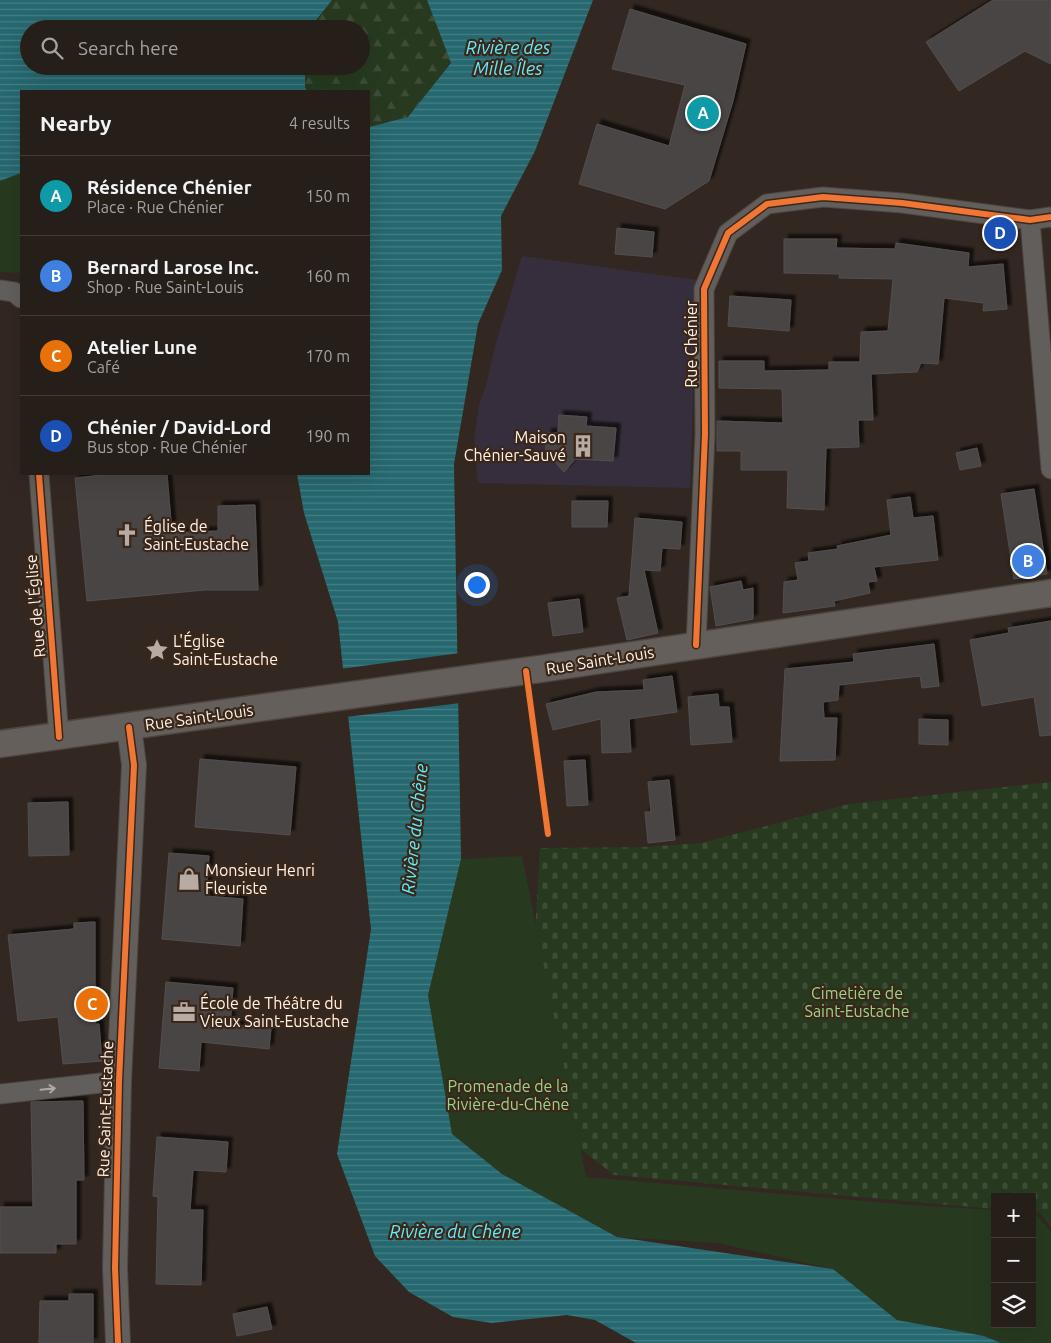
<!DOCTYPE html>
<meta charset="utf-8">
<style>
:root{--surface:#261e19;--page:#2e2722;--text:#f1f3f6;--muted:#a4a2a2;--line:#423c38;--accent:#1a73e8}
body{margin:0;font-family:Ubuntu,sans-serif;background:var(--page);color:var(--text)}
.controls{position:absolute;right:15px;bottom:15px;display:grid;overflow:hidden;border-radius:0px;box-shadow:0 5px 20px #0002}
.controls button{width:45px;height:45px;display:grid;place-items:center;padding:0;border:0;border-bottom:1px solid var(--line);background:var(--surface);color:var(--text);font:25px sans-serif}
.you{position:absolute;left:476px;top:584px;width:18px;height:18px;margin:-12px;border:4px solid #fff;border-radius:50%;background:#1a73e8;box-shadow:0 0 0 8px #1a73e833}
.badge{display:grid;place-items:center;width:32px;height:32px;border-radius:50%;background:var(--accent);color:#fff;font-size:16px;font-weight:700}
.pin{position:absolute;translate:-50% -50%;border:2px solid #fff;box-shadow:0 1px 5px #0006}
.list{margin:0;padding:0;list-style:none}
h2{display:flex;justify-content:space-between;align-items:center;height:65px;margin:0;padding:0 20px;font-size:21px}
h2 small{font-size:16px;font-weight:400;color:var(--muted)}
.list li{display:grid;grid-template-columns:32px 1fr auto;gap:15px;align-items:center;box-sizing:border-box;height:80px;padding:0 20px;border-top:1px solid var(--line)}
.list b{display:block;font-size:19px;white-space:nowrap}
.list p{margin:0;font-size:16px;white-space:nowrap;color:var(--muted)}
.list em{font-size:16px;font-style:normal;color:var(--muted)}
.icon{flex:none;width:28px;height:28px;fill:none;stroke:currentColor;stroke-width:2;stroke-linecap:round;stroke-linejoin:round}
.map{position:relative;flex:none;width:1051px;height:1343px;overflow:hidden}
.search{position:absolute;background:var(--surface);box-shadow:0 5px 20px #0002;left:20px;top:20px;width:350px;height:55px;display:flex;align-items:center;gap:12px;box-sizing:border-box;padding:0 18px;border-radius:28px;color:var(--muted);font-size:19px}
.panel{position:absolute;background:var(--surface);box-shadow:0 5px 20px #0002;left:20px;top:90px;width:350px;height:385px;border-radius:0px}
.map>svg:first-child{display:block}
.commercial{fill:#362e3c}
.forest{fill:url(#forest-firs)}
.cemetery{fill:url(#cemetery-stones)}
.green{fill:#273a20}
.water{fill:url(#water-rules)}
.pier{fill:#322821}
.building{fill:#4a4445;stroke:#544e50;filter:url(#shadow)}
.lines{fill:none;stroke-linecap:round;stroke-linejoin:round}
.minor-casing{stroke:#4d453f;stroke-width:21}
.tertiary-casing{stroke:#4d453f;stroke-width:26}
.secondary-casing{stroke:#4d453f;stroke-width:29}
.minor{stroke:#625e5c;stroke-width:19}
.tertiary{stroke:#625e5c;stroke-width:24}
.secondary{stroke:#655f5c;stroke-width:26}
.cycleway-casing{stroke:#3a2719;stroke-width:9}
.cycleway{stroke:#f07635;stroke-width:6}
.oneway{stroke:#b0a8a2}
.labels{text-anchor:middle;stroke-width:4.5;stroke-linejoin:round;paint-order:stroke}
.street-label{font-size:16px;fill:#fff2e9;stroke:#3a2719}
.poi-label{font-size:16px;fill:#fff2e9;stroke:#3a2719;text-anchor:start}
.park-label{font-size:16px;fill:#97d58a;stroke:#3a2719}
.water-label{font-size:18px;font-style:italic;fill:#62ebfb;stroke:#3a2719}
</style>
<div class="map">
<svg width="1051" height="1343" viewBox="0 0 1051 1343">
<defs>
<pattern id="forest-firs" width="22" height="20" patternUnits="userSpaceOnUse" patternTransform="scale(1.25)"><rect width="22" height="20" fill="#273a20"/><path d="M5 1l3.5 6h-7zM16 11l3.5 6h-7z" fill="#3d4d36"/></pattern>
<pattern id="cemetery-stones" width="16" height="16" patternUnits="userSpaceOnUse" patternTransform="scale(1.25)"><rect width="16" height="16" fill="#273a20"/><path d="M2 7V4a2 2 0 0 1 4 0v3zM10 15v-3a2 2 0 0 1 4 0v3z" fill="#3d4d36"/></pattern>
<pattern id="water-rules" width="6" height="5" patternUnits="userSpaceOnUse" patternTransform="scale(1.25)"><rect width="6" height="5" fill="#26686f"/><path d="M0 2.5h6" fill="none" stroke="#477e84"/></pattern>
<filter id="shadow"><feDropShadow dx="4.5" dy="-4.5" stdDeviation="1" flood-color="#0009"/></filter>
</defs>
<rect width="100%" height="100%" fill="#322821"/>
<!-- commercial -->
<path class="commercial" d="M522 256 697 280 690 488 478 483 474 439 479 404 487 382 495 346Z"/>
<!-- forest -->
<path class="forest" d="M332 0H427L451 63 408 117 369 127V91H308L305 89V66H361V29H309Z"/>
<!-- cemetery -->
<path class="cemetery" d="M1051 782V1227L1040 1213 1032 1212V1197H995V1209L614 1175 560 1133 533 967 540 848 646 847 701 843 849 804Z"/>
<!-- green -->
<path class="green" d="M21 173V273L0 272V181Z
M522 856 586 1177 911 1205 995 1210V1324H1032V1213H1035L1051 1232V1343H1001L984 1336 897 1320 833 1269 718 1243 617 1237 502 1174 452 1134 428 995 461 859Z"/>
<!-- water -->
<path class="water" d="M0 0H332L309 29H29V66H305V88L308 91H21V173L0 181Z
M427 0H593L535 151 501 216 502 270 478 324 454 464 461 859 428 995 452 1134 502 1174 617 1237 833 1269 897 1320 984 1336 1001 1343H636L595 1320 567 1315 492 1323 453 1317 409 1292 375 1256 337 1154 371 929 338 622 304 513 297 474H369V127L408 117 451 63Z"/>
<!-- pier -->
<path class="pier" d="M460 653 461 703 346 717 340 669Z"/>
<!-- building -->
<path class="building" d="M993 0H1051V64L1025 51 959 91 926 42Z
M630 9 746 44 733 101 709 181 665 209 579 184 597 124 669 146 685 85 612 69Z
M617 228 654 232 652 257 615 254Z
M784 239H837L836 248 895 249 896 243 969 253 968 267 1003 264 1007 309 983 311 984 303 944 298 938 364 921 363 917 372 871 374 873 420H858L859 447 826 448 824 510 787 508 788 470H741V451H717V421L783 423 782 389 719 388V361H764V371L829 370V362H860L861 332 888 331 893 279 839 278 840 274 784 273Z
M730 296 791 300 789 331 728 326Z
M559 415 587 417 586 426 616 428 613 461 575 459 564 472 552 459 545 458 547 433H558Z
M977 448 981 466 960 470 956 453Z
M112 474H167L172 533 218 531V506L255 505 258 590H205L87 601 75 478Z
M1034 489 1047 574 1014 579 1001 494Z
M910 497 913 518 933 516 938 560 874 567 877 581 868 582 870 593 834 601 835 606 783 613 784 582 798 580 795 563 809 561 808 553 838 549 837 546 891 535 887 500Z
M572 501H608L607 527H572Z
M635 518 682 522 680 549 662 548 660 571 644 570 658 633 627 640 617 598 629 596Z
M741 581 743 590 753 588V619L716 626 710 587Z
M579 599 583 632 553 636 548 603Z
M1051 621V735L1040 736 1034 697 982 706 970 640 1009 633 1008 628Z
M934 644 939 686 922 688 920 676 839 685 838 700 823 702 824 718H837L835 760 780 761 785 669 854 662 853 654Z
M672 676 677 712 629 719 631 752 602 753 601 719 553 730 546 704 596 692 644 690 643 680Z
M718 694 719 707H729L732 742 691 745 688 697Z
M919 719 948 720V745L919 744Z
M200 759 296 767 290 835 195 827Z
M585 760 588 805 567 806 564 761Z
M669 780 675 840 648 843 645 812H651L648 782Z
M68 802 69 855 29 856 28 803Z
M169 853 209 856 206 896 243 899 240 946 162 939Z
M95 922V1024H99L102 1061 63 1064 58 1017 18 1021 8 935 74 929V923Z
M166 982 233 988 230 1025 271 1028 269 1049 201 1042 199 1071 159 1068Z
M83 1101 84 1180H76V1244H56V1253H0V1207H33L31 1102Z
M157 1137 228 1142 226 1172 193 1170 190 1210H203L201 1285 156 1284 158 1197 153 1196Z
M69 1294H93V1343H39L40 1301H69Z
M267 1307 272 1329 237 1336 233 1314Z"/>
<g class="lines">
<defs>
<path id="minor" d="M1030 220 1051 469
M0 290 14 292 21 298
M39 474 59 737
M696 645 705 434 704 289 728 233 767 204 823 197 902 203 1030 220 1051 217
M0 1094 119 1081"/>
<path id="tertiary" d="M118 1343 115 1268 119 1081 134 765 129 727"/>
<path id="secondary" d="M0 744 540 669 1051 593"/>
</defs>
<!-- minor casing -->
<use href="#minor" class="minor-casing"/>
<!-- tertiary casing -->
<use href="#tertiary" class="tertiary-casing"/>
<!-- secondary casing -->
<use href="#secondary" class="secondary-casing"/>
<!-- minor -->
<use href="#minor" class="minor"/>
<!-- tertiary -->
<use href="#tertiary" class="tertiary"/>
<!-- secondary -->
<use href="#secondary" class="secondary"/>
<defs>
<path id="cycleway" d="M39 474 59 737
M696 645 705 434 704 289 728 233 767 204 823 197 902 203 1030 220 1051 217
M526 671 548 834
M118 1343 115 1268 119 1081 134 765 129 727"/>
</defs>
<!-- cycleway casing -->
<use href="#cycleway" class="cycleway-casing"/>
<!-- cycleway -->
<use href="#cycleway" class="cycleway"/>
</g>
<!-- one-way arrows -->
<defs><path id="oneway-shaft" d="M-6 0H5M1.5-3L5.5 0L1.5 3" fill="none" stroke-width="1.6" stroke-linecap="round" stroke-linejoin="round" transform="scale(1.25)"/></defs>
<use class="oneway" href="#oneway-shaft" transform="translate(48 1089) rotate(-6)"/>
<!-- icons -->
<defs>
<symbol id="building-bare" viewBox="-9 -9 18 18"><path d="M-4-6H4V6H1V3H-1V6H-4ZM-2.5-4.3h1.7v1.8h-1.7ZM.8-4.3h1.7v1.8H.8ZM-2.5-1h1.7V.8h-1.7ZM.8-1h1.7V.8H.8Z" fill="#b7aba3" stroke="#3a2719" stroke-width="2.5" paint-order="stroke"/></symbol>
<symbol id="church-bare" viewBox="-9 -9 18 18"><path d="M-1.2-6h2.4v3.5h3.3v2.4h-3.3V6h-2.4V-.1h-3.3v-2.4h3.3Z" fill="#b7aba3" stroke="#3a2719" stroke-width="2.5" paint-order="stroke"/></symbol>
<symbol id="sight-bare" viewBox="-9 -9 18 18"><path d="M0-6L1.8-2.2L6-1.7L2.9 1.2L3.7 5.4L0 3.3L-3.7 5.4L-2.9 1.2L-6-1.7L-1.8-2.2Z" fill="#b7aba3" stroke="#3a2719" stroke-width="2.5" paint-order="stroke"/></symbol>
<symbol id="shop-bare" viewBox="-9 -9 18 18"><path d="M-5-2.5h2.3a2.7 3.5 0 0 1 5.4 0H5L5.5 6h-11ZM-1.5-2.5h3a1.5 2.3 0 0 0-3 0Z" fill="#b7aba3" stroke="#3a2719" stroke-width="2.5" paint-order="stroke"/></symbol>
<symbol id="office-bare" viewBox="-9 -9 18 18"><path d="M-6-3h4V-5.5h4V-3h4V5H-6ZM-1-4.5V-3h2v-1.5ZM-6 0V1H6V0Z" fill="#b7aba3" stroke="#3a2719" stroke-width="2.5" paint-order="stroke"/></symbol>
</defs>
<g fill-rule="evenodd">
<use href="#building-bare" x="567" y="430" width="32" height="32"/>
<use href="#church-bare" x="111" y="519" width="32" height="32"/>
<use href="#sight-bare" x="141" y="634" width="32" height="32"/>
<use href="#shop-bare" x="173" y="863" width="32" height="32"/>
<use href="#office-bare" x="168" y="996" width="32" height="32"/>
</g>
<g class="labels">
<!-- street labels -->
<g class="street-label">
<text transform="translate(691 344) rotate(-90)" y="6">Rue Chénier</text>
<text transform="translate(35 606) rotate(-95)" y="6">Rue de l'Église</text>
<text transform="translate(600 660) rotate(-9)" y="6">Rue Saint-Louis</text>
<text transform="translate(199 717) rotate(-8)" y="6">Rue Saint-Louis</text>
<text transform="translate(105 1109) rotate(-88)" y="6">Rue Saint-Eustache</text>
</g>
<!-- poi labels -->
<g class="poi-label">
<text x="566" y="443" text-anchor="end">Maison<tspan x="566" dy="18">Chénier-Sauvé</tspan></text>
<text x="144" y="532">Église de<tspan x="144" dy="18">Saint-Eustache</tspan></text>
<text x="173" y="647">L'Église<tspan x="173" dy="18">Saint-Eustache</tspan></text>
<text x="205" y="876">Monsieur Henri<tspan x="205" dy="18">Fleuriste</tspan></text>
<text x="200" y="1009">École de Théâtre du<tspan x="200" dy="18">Vieux Saint-Eustache</tspan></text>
</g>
<!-- park labels -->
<g class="park-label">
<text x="857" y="999">Cimetière de<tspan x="857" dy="18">Saint-Eustache</tspan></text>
<text x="508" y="1092">Promenade de la<tspan x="508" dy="18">Rivière-du-Chêne</tspan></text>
</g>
<!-- water labels -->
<g class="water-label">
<text x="508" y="54">Rivière des<tspan x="508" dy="21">Mille Îles</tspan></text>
<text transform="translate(415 829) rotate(-84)" y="6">Rivière du Chêne</text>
<text x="455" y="1238">Rivière du Chêne</text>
</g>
</g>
</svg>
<div class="controls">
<button>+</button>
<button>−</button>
<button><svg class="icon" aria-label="layers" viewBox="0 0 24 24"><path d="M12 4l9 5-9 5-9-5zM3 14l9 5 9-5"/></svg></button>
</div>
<div class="you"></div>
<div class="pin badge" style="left:703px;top:113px;background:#0f9aa8">A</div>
<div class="pin badge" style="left:1028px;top:561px;background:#3f7fe0">B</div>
<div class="pin badge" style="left:92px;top:1004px;background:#e8710a">C</div>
<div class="pin badge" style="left:1000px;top:233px;background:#1a4fb4">D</div>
<div class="search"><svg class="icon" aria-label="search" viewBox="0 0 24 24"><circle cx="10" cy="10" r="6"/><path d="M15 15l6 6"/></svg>Search here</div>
<section class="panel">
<h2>Nearby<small>4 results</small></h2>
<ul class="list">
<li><span class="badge" style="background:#0f9aa8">A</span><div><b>Résidence Chénier</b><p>Place · Rue Chénier</p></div><em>150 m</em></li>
<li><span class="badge" style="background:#3f7fe0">B</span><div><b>Bernard Larose Inc.</b><p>Shop · Rue Saint-Louis</p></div><em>160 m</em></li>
<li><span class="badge" style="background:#e8710a">C</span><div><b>Atelier Lune</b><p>Café</p></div><em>170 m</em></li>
<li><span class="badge" style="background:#1a4fb4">D</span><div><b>Chénier / David-Lord</b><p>Bus stop · Rue Chénier</p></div><em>190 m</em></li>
</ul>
</section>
</div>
